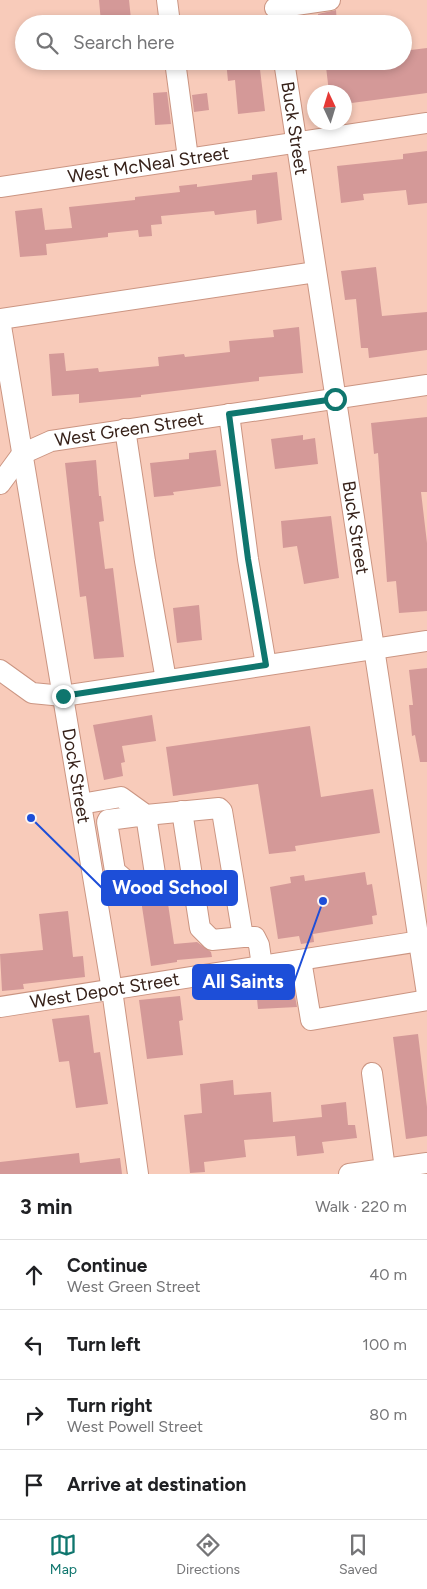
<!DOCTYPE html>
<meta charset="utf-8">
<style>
:root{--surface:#fff;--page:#f2f2f2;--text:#202124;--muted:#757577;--line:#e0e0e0;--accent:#0f766e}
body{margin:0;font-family:Figtree,sans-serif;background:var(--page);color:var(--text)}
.compass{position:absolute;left:307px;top:85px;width:45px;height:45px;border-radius:50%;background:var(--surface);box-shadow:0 2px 8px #0003;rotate:356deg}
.stop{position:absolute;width:15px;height:15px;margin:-11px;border:4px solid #0f766e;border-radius:50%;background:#fff}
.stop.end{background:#0f766e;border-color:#fff;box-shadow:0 1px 5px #0008}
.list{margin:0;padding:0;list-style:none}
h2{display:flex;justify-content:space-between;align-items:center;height:65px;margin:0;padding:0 20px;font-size:21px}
h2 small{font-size:16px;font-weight:400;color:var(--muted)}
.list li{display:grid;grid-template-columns:32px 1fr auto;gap:15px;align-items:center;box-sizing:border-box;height:70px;padding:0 20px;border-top:1px solid var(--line)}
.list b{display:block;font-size:19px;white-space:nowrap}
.list p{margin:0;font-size:16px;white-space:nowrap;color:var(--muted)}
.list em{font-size:16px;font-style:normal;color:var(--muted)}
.icon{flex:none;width:28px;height:28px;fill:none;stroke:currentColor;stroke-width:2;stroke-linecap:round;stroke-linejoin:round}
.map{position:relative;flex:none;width:427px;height:1174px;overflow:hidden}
.search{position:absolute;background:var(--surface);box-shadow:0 2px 8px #0003;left:15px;right:15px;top:15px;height:55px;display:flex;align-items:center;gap:12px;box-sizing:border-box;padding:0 18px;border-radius:28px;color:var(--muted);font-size:19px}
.sheet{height:345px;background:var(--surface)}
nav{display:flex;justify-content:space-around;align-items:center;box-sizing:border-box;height:70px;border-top:1px solid var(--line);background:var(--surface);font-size:14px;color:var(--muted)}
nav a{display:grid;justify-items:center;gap:2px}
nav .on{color:var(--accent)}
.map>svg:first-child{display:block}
.building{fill:#d49998}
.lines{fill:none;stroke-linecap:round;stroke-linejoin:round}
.minor-casing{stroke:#cb9582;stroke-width:22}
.minor{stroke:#fff;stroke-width:20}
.route{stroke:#0f766e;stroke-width:6}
.labels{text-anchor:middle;stroke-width:4.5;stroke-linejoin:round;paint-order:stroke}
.street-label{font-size:18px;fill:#362119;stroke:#fcf6f4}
.leader{fill:none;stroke:#1d4ed8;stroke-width:2}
.callout-dot{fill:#1d4ed8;stroke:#fcf6f4;stroke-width:2}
.callout{fill:#1d4ed8;stroke:#1d4ed8;stroke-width:2}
.callout-label{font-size:19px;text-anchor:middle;font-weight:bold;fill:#fff}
</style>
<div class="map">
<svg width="427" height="1174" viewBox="0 0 427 1174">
<rect width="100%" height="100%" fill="#f8cbba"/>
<!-- building -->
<path class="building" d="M99 0H129L131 19 101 22Z
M336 10 337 24H319L318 14Z
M427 48V93L344 104V92H329L326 67 329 66 328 61H403V51Z
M226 61H259L265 111 238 114 235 80 228 81Z
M167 92 171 124 155 125 153 93Z
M207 93 209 110 194 112 192 95Z
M427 151V203L408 205 406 190 363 194 364 200 341 203 337 166 403 159V154Z
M277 172 282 220 257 224 256 210 215 215 214 211 161 216 162 224 151 225 152 236 139 237 138 230 108 233V237L46 244 47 255 20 257 15 211 42 208 45 230 72 228 69 207 135 200V197L180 192 179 186 197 184V187L252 180V175Z
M376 267 382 316 427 312V350L369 358 368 348H361L356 299 345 300 341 271Z
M299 327 303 373 259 377V381L141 395V397L79 403V394L52 396 49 354 64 353 66 371 98 368 99 372 159 366 158 357 184 354 185 357 230 352 229 341 274 337 273 330Z
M427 417V492H421L427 543V611L399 613 396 581 387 582 378 453 374 454 371 423Z
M303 435V440L315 438 318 464 275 469 271 439Z
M216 450 221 486 173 492 174 495 154 497 150 463 189 459V453Z
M96 460 99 496H101L104 521 99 522 105 569 113 568 124 657 94 659 86 596 80 597 65 463Z
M331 516 339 578 304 584 297 546 283 548 281 521Z
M199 605 202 640 177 643 173 608Z
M427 668V762H420L415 735 412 736 409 705H413L409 670Z
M152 715 156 741 122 746 125 762 121 763 123 776 104 780 93 725Z
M310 726 321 797 373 789 380 833 295 846 296 851 269 854 258 784 173 796 166 747Z
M365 872 367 885 372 884 377 915 372 916 373 924 313 934 314 942 301 944 299 936 278 939 270 887 291 883 290 877 304 875 305 881Z
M167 897 174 944 197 942 211 952 212 957 177 960V962L151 966 141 900Z
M68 911 73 957 83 956 85 977 23 984 24 989 2 991 0 954 43 950 39 914Z
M291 974 297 1007 258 1009 255 979Z
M180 996 183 1020 179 1021 183 1055 147 1059 139 1000Z
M89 1015 94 1053 100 1052 108 1104 76 1108 69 1061 59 1062 52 1019Z
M418 1034 427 1107V1136L406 1139 393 1037Z
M233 1080 234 1095 271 1092 273 1122 322 1117 321 1105 346 1102 348 1125H355L357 1138 322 1142 324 1153 297 1156 295 1136 244 1140 246 1157 204 1162 205 1172 190 1173 184 1115 202 1113 200 1084Z
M79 1153 80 1163 120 1158 122 1174H0V1162Z"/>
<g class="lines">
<defs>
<g id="minor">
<path d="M167 0 170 24"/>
<path d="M275 8 330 0"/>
<path d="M175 61 188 158"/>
<path id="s1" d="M284 61 427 994"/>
<path id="s2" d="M0 187 427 123"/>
<path d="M0 319 316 272"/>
<path id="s3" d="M0 320 112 990 138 1174"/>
<path d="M229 414 248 559 266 665"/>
<path d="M125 429 145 561 166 680"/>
<path id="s4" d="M0 484 22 454 51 441 427 385"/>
<path d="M0 670 32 693 63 696 427 641"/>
<path d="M81 804 121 797 146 815 219 808 222 811 243 937H255L259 945 262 966"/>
<path d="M182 811 200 928 212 940 243 937"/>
<path d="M157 887 146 815 108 820 107 822 115 871 136 889 193 882"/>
<path d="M301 960 311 1020 427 1000"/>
<path id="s5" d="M0 1007 427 940"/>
<path d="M372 1073 385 1169"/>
<path d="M349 1174 427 1163"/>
</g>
</defs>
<!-- minor casing -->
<use href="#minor" class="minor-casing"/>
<!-- minor -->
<use href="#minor" class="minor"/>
</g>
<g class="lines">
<!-- route -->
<path class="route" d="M63 696 266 665 248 559 229 414 335 399"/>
</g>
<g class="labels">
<!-- street labels -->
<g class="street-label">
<text dy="6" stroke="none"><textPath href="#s1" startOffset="68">Buck Street</textPath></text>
<text dy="6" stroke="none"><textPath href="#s2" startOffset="150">West McNeal Street</textPath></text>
<text dy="6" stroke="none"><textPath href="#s4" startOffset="148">West Green Street</textPath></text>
<text dy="6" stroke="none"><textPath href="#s1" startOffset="472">Buck Street</textPath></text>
<text dy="6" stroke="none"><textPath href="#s3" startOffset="462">Dock Street</textPath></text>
<text dy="6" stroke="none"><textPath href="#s5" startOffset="106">West Depot Street</textPath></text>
</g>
</g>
<!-- callouts -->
<path class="leader" d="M31 818L102 888M323 901L294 982"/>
<g class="callout-dot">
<circle cx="31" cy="818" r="5"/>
<circle cx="323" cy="901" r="5"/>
</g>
<g class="callout">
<rect x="102" y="871" width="135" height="34" rx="5"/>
<rect x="193" y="965" width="101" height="34" rx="5"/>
</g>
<g class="callout-label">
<text x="170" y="894">Wood School</text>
<text x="243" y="988">All Saints</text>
</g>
</svg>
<svg class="compass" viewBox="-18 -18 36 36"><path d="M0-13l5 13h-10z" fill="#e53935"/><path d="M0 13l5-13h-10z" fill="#757577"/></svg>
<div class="stop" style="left:335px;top:399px"></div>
<div class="stop end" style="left:63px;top:696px"></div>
<div class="search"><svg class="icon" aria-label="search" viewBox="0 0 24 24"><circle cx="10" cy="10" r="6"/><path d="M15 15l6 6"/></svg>Search here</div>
</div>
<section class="sheet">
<h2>3 min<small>Walk · 220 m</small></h2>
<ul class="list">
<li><svg class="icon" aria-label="ahead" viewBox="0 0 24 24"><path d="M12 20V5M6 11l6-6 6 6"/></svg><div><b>Continue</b><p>West Green Street</p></div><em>40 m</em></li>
<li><svg class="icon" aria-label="left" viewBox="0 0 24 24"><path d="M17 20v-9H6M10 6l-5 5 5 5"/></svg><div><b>Turn left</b></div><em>100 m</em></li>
<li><svg class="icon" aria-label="right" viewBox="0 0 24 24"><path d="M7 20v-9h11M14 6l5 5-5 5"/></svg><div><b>Turn right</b><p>West Powell Street</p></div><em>80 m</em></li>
<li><svg class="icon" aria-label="arrive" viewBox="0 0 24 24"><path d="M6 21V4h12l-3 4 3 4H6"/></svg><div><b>Arrive at destination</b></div></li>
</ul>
</section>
<nav>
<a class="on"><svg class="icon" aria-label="map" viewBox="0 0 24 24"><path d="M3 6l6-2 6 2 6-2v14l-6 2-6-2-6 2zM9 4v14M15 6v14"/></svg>Map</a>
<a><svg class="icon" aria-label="directions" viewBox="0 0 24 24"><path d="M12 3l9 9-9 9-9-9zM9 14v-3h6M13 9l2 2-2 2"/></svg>Directions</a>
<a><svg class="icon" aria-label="saved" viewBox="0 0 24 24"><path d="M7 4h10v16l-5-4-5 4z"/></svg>Saved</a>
</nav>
